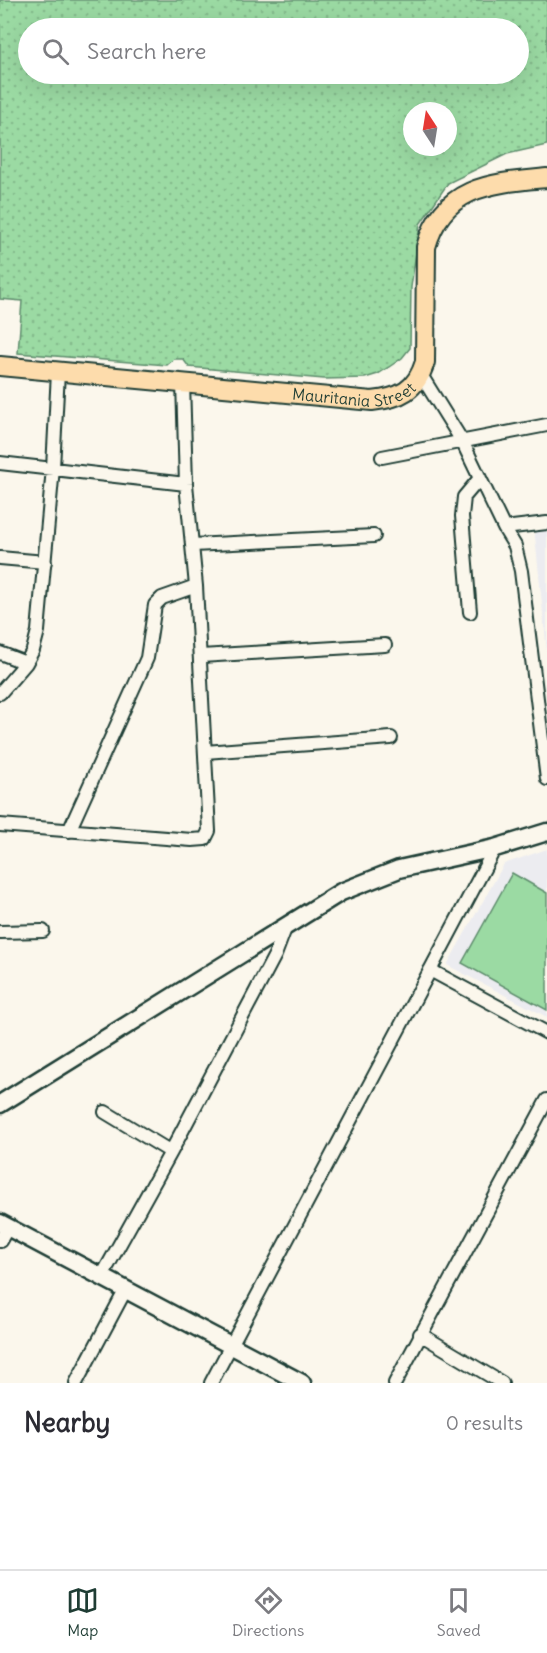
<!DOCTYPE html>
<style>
:root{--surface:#fff;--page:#f7f7f7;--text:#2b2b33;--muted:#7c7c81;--line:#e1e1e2;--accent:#1f3d34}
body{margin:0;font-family:Delius,sans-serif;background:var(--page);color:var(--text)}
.compass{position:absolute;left:403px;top:102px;width:54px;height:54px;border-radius:50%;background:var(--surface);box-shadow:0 6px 24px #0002;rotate:348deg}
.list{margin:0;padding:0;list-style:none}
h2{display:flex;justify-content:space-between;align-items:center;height:78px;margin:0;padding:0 24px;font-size:26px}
h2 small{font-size:20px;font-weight:400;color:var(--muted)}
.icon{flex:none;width:33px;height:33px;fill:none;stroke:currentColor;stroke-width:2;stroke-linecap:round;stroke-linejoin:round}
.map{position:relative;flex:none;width:547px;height:1383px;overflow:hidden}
.search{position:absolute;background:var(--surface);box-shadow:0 6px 24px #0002;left:18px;right:18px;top:18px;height:66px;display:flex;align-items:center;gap:15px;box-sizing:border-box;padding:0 21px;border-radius:33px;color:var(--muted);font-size:22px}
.sheet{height:186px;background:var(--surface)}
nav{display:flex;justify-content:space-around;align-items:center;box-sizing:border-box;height:84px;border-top:2px solid var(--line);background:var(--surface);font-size:16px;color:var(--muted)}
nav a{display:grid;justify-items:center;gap:3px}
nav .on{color:var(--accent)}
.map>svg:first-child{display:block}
.built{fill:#ececf0}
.grass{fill:url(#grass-dots);stroke:#5d8c6c;stroke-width:1.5;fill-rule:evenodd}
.pitch{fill:#9bdaa3;stroke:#5d8c6c;stroke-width:1.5}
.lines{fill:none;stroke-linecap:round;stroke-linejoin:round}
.street-casing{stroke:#1f3d34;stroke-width:16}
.secondary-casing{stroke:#1f3d34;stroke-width:21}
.primary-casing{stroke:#1f3d34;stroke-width:22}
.street{stroke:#fbf7ec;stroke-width:12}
.secondary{stroke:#fbf7ec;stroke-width:16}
.primary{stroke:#fddcac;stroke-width:18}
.labels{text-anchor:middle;stroke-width:4.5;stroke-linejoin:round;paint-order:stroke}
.street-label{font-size:16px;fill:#1f3d34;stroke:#fbf7ec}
</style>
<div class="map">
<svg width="547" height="1383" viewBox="0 0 547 1383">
<defs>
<pattern id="grass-dots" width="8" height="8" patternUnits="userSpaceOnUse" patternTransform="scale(1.5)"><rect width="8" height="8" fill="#9bdaa3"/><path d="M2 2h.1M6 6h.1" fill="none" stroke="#85bc8d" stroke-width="1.8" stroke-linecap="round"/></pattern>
</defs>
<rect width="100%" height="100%" fill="#fbf7ec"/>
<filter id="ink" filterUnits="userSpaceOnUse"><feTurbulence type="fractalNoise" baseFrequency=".0167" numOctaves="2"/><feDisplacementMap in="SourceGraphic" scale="12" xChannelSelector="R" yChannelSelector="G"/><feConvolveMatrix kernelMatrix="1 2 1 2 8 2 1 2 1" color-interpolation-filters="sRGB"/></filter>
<g filter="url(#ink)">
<!-- built -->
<path class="built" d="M547 526V652L534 527Z
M547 849V1017L447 965 504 864Z"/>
<!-- grass -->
<path class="grass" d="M0 0H547V145L507 154 448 183 420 224 411 287 410 348 402 358 389 367 378 374 365 378 324 379 189 367 183 359H174L167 365 18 353 22 301 0 299ZM28 28H518V74H28ZM412 111H448V147H412Z"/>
<!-- pitch -->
<path class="pitch" d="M512 873 547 893V1010L462 963Z"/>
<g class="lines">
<defs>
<path id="street" d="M421 375 462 441 504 528 515 546 521 571 547 779
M382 457 547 425
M0 463 186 484
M504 528 547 523
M193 545 374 536
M0 558 45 562
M470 612 462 516 464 497 480 478
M0 653 26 663
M201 656 385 645
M0 693 26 663 33 650 38 631 53 468 58 372
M205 752 391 738
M0 825 192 840 205 839 209 831 196 586 186 484 183 382
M69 831 147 658 155 605 162 598 196 586
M0 932 43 931
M430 970 547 1033
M105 1112 171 1152
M0 1241 8 1227
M102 1276 171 1152 275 955 286 926
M420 1334 502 1383
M76 1383 126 1289
M211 1383 495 848
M395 1383 547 1100"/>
<path id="secondary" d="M0 1104 341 892 399 869 495 848 547 832
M0 1223 302 1383"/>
<g id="primary">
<path id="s1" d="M0 366 372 401C400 398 416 391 425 362L426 247C443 185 493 183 547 178"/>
</g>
</defs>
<!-- street casing -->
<use href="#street" class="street-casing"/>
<!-- secondary casing -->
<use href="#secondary" class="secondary-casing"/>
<!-- primary casing -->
<use href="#primary" class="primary-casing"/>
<!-- street -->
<use href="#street" class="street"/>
<!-- secondary -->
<use href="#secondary" class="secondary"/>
<!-- primary -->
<use href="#primary" class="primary"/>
</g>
</g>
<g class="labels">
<!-- street labels -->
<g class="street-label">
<text dy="6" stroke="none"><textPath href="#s1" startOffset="356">Mauritania Street</textPath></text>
</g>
</g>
</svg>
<svg class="compass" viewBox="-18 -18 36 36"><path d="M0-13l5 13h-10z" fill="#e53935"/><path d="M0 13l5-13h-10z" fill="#7c7c81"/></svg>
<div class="search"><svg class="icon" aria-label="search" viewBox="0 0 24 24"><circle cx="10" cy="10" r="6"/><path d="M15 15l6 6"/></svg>Search here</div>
</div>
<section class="sheet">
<h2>Nearby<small>0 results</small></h2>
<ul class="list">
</ul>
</section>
<nav>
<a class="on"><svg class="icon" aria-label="map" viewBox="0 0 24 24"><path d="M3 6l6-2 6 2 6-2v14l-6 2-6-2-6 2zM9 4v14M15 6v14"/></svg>Map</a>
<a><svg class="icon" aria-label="directions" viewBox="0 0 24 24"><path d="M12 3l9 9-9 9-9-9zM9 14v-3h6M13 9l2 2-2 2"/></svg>Directions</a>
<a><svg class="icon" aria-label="saved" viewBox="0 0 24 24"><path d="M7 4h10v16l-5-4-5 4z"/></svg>Saved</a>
</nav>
